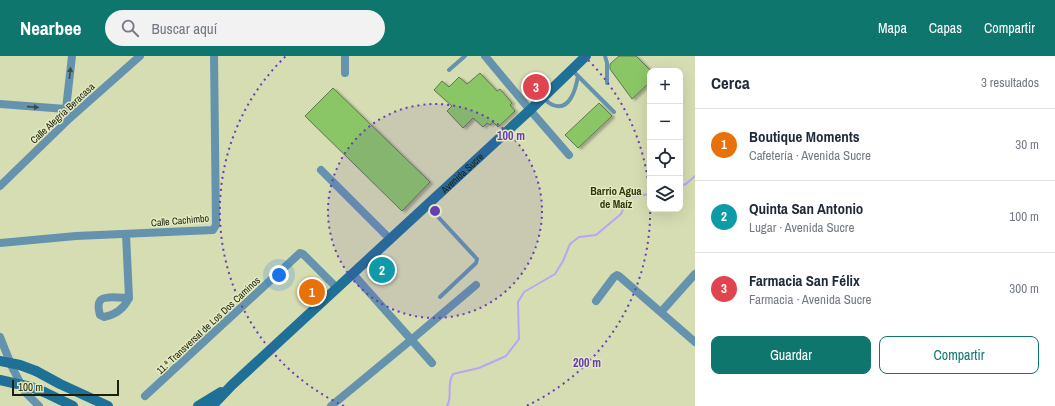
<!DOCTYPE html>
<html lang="es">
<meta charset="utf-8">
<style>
:root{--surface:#fff;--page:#f2f2f3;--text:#1f2937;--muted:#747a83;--line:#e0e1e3;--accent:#0f766e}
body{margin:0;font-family:"Archivo Narrow",sans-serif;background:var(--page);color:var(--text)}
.controls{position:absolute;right:12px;top:12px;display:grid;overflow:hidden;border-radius:8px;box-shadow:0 4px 16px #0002}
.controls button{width:36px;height:36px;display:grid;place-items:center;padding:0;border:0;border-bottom:1px solid var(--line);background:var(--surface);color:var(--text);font:20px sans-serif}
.scale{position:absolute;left:12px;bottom:10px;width:107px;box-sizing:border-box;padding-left:4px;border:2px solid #1c1e0e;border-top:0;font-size:11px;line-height:14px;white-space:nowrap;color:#1c1e0e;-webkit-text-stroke:3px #e3eabf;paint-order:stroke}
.you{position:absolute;left:279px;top:219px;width:14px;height:14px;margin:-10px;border:3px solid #fff;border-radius:50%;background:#1a73e8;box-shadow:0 0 0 6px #1a73e833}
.badge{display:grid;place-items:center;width:26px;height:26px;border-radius:50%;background:var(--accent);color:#fff;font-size:13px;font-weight:700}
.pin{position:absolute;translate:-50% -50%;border:2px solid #fff;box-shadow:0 1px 4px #0006}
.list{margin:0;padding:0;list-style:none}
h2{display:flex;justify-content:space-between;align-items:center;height:52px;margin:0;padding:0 16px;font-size:17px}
h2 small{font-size:13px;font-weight:400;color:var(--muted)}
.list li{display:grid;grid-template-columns:26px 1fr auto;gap:12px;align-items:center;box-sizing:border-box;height:72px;padding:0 16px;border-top:1px solid var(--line)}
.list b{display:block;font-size:15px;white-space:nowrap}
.list p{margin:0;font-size:13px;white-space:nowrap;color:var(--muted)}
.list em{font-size:13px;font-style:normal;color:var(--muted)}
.actions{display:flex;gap:8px;padding:12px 16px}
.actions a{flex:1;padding:9px 0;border:1px solid var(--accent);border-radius:8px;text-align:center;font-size:14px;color:var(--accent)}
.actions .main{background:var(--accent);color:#fff}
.icon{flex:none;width:22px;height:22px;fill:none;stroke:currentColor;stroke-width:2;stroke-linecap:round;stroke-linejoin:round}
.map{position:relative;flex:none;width:695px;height:350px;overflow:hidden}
header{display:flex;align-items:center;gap:24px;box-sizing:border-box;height:56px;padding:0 20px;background:var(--accent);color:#fff}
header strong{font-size:19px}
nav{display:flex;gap:22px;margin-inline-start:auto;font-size:14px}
.search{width:280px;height:36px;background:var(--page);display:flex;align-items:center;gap:10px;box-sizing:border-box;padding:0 14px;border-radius:22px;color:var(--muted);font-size:15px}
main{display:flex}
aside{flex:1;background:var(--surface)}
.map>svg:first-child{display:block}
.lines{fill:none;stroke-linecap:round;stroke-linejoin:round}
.stream{stroke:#b9a5f5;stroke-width:2}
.building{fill:#8ac666;stroke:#607654;filter:url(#shadow)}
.service{stroke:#6593ad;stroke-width:4}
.minor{stroke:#6593ad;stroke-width:8}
.secondary{stroke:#1f7097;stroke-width:10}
.secondary-bridge{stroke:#1f7097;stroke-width:10}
.oneway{fill:#394d4e}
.ring{fill:none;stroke:#683db5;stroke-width:2;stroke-dasharray:2 4}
.labels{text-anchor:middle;stroke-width:3;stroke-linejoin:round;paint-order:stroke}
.street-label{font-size:10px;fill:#1c1e0e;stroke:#e3eabf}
.neighbourhood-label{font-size:11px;font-weight:bold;fill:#323611;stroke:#e3eabf}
.centre{fill:#683db5;stroke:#e3eabf;stroke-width:2}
.ring-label{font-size:12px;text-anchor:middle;font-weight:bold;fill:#683db5;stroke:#e3eabf;stroke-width:3;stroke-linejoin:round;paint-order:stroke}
</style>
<header>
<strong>Nearbee</strong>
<div class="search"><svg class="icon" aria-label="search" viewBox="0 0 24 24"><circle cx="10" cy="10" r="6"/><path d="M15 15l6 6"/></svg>Buscar aquí</div>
<nav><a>Mapa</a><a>Capas</a><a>Compartir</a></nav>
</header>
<main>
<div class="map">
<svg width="695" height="350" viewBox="0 0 695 350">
<defs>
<filter id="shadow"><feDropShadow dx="3" dy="1.5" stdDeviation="1" flood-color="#0004"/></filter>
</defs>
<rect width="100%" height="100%" fill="#d6ddb2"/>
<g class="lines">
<!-- stream -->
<path class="stream" d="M680 130 686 128 695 120
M447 350C453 341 446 329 453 318L479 312 506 300 519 283 518 246 524 236 555 218 563 205 570 188 579 181 596 179 621 158 628 141 650 138"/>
</g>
<!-- building -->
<path class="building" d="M619 0H636L650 14V26L632 43 610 13V8Z
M480 17 497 35 500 33 512 47 510 49 515 55 498 71 493 66 490 69 487 67 483 71 473 62 463 72 447 55 452 50 434 34 442 25 449 31 459 21 467 28Z
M333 32 430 126 402 155 305 60Z
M599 47 612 60 578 92 565 79Z
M378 203 393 219 386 225 371 209Z"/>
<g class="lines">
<!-- service -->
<path class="service" d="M605 0 607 7V27
M449 14 465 0
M572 14 614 56
M543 42C546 44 549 48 553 49 570 56 576 32 578 20
M427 149 477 203 476 207 440 241"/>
<!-- minor -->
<path class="minor" d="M345 0V17
M485 0 530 54 569 99
M0 48 66 53
M68 57 66 53 72 0
M321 114 390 183
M0 130 70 62 140 0
M126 178 129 242C124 252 115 259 104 261L100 259C99 255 97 249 100 245 103 239 122 242 129 242
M0 187 76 180 213 174 216 169 214 0
M353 218 432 307
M596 245 614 221 617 219 619 220 695 286
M661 256 695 218
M0 281 12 311 25 336 39 350
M145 340 300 197 303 198 337 232
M331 350 411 284 476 229"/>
<!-- secondary -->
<g class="secondary">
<path d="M36 315 60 328 108 350"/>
<path d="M44 336 73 350"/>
<path d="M198 350 221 336"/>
<path id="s1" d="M212 350 232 329 530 54 586 0"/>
</g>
<!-- secondary-bridge -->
<path class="secondary-bridge" d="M0 305 20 309 36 315
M0 324 31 331 44 336"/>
</g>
<!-- one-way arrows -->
<defs><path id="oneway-solid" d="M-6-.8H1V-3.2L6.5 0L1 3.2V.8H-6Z"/></defs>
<g class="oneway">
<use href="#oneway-solid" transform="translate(70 17) rotate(-84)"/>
<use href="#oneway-solid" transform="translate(33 51) rotate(4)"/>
</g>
<!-- distance rings -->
<circle cx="435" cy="155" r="107" fill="#683db5" fill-opacity=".12"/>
<g class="ring">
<circle cx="435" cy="155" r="107"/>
<path d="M344 350A215 215 0 0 1 286 0M584 0A215 215 0 0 1 526 350"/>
</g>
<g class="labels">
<!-- street labels -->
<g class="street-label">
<text transform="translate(62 57) rotate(-43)" y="4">Calle Alegría Beracasa</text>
<text dy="4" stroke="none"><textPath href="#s1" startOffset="342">Avenida Sucre</textPath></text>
<text transform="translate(180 164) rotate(-5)" y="4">Calle Cachimbo</text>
<text transform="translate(208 269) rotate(-43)" y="4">11.ª Transversal de Los Dos Caminos</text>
</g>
<!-- neighbourhood labels -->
<g class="neighbourhood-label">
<text x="616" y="139">Barrio Agua<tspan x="616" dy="13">de Maíz</tspan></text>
</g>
</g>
<circle cx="435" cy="155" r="6" class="centre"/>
<g class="ring-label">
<text x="511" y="84">100 m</text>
<text x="587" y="311">200 m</text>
</g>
</svg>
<div class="controls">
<button>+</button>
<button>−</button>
<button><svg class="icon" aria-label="locate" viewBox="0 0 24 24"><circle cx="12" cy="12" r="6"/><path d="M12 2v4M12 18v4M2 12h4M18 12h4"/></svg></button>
<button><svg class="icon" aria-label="layers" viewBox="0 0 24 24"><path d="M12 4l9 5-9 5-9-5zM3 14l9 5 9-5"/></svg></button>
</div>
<div class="scale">100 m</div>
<div class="you"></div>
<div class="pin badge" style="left:312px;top:236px;background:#e8710a">1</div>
<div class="pin badge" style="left:382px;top:214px;background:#0f9aa8">2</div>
<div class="pin badge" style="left:536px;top:31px;background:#e0444e">3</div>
</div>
<aside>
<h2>Cerca<small>3 resultados</small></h2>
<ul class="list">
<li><span class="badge" style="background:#e8710a">1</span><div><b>Boutique Moments</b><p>Cafetería · Avenida Sucre</p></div><em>30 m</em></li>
<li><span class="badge" style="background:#0f9aa8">2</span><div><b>Quinta San Antonio</b><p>Lugar · Avenida Sucre</p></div><em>100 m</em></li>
<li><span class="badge" style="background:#e0444e">3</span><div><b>Farmacia San Félix</b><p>Farmacia · Avenida Sucre</p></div><em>300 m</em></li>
</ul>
<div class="actions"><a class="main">Guardar</a><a>Compartir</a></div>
</aside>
</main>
